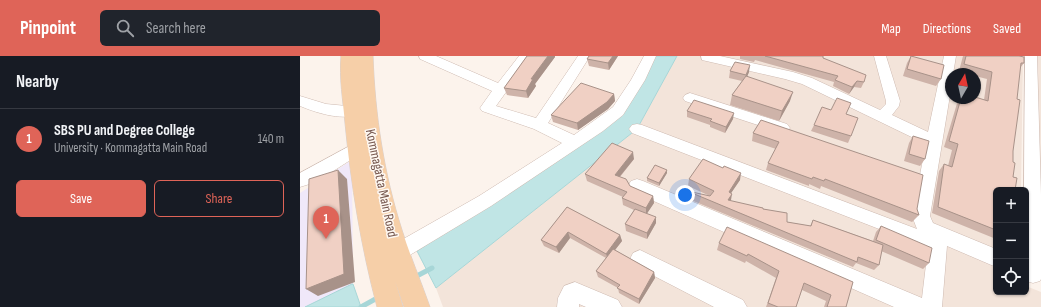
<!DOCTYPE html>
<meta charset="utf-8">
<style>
:root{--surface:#171b24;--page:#20242c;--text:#f1f3f6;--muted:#9ea1a6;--line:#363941;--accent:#df6458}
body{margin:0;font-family:"Sofia Sans Condensed",sans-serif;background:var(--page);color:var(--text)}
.controls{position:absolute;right:12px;bottom:12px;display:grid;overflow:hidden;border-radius:6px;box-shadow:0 1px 3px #0004}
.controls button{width:36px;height:36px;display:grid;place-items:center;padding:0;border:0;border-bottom:1px solid var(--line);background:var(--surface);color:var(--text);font:20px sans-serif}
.compass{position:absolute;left:645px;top:12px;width:36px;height:36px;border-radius:50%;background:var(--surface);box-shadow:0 1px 3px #0004;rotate:9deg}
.you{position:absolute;left:385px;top:139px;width:14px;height:14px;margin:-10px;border:3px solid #fff;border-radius:50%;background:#1a73e8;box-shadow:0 0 0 6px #1a73e833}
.badge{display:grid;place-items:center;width:26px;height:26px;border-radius:50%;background:var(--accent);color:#fff;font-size:13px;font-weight:700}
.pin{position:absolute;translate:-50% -33px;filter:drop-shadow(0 1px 2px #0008)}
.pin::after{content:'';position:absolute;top:21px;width:14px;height:12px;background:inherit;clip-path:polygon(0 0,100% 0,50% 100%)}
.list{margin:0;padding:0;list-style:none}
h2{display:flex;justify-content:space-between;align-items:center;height:52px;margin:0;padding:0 16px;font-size:17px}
h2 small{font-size:13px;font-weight:400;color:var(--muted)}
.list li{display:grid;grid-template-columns:26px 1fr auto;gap:12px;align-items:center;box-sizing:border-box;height:60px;padding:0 16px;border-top:1px solid var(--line)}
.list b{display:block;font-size:15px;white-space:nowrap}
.list p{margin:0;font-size:13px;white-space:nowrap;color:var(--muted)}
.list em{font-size:13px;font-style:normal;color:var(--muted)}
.actions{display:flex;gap:8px;padding:12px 16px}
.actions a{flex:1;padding:9px 0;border:1px solid var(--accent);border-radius:6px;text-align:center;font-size:14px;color:var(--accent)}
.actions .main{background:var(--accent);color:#fff}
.icon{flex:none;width:22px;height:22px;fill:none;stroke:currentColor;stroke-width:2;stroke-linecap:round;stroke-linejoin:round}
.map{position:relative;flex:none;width:741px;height:251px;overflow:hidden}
header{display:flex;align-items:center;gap:24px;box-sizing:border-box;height:56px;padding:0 20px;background:var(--accent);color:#fff}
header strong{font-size:19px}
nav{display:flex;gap:22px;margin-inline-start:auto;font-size:14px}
.search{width:280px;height:36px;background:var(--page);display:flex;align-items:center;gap:10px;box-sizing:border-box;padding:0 14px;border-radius:6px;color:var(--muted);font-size:15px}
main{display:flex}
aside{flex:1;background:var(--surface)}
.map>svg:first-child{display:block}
.residential{fill:#f3e4da;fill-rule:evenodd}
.education{fill:#f0e8f9}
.water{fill:#c0e5e5;stroke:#a7d6d7}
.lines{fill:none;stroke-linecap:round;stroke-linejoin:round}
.stream{stroke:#a7d6d7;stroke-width:5}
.minor-casing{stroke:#cebab1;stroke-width:1}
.major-casing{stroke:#d9d0ce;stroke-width:1}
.minor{fill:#fff;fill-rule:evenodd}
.major{fill:#f6cfa8;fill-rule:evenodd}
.wall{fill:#ceb3a9}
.shaded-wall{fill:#a89289}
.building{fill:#f0d0c4;stroke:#a89289}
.labels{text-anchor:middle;stroke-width:3;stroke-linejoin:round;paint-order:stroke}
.street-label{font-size:14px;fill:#77584f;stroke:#fef8f2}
</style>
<header>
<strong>Pinpoint</strong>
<div class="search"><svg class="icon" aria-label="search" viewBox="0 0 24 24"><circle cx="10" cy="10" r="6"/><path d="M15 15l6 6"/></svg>Search here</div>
<nav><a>Map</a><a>Directions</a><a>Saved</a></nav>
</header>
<main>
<aside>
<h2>Nearby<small></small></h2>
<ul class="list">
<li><span class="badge">1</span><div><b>SBS PU and Degree College</b><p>University · Kommagatta Main Road</p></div><em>140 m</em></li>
</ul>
<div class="actions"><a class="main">Save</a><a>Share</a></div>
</aside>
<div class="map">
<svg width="741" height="251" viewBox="0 0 741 251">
<rect width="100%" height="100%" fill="#fcf3ec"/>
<!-- residential -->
<path class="residential" d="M377 0H723L721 134H696V236H726V230L741 236V251H143L136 232 337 73ZM651 18H675V42H651Z
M737 0H741V165Z"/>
<!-- education -->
<path class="education" d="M52 104 53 228 5 251H0V137Z"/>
<!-- water -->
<path class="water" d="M355 0H377L337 73 136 232 117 195 284 86 307 69Z
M53 228 61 251H5L52 228Z"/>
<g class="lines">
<!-- stream -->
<path class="stream" d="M113 222 132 212
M61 251 79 241"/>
<defs>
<path id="minor" d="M119 0H136L198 27 219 0H232L196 50 236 62 278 0H290L248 67 274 79 313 51 331 24 344 0H356L345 24 323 59 303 75 191 150 105 202 98 205 91 202 88 196 91 190 179 140 262 87 234 73 182 55 180 52 192 35 120 3Z
M401 0H420L493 16 512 22 580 54 586 48V45L574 0H586L600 45 599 50 592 59 628 76 644 0H656L653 18H651V33L630 160 633 167 696 193V211L647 190 642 251H594L331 135 328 130 331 125 337 123 343 125 622 242 628 192 332 77 329 73 332 69 337 68 342 69 617 173 612 160 626 88 502 28 485 23 402 4Z
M725 0H737L741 139V223L740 225 733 227 726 225V134H724Z
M390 37 487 68 490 72 487 76 482 77 385 45 383 42 385 39Z
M0 40 26 48 57 51 59 55 57 59C39 64 17 57 0 50Z
M57 86 63 88 65 92 63 96 16 126 0 131V117Z
M340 194 443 244 447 251H414L333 209 330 203 333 197Z
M275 226 318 244 322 251H286L279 248V251H257L258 242 264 230Z"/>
<path id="major" d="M41 0H57V20V0H73C75 59 84 118 102 174 110 200 121 225 130 251H104L95 225 103 251H77C61 191 51 129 45 67 43 45 39 22 41 0Z"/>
</defs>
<!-- minor casing -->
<use href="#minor" class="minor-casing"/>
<!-- major casing -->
<use href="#major" class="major-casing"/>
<!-- minor -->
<use href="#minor" class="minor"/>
<!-- major -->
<use href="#major" class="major"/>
</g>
<!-- wall -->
<path class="wall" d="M227 0H255V1L235 28 236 30 228 42 207 39 204 32Z
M289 0H318L309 14 289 10 287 3Z
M440 0H521L523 2 564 26 561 32 554 31 549 38 533 30 534 26 455 4 454 6 440 3Z
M611 0 641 23 636 30 603 20 607 7Z
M663 0H719L724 7 720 12 696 134V183L632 157 639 115 644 108 648 110 652 94 644 91 658 44 659 42H675L684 44 687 23 675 20V18H669L659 15Z
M430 15 449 16 447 20 490 45 479 65 430 49 432 39 442 25 429 22Z
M314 38 315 45 308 53 278 74 253 66 251 59Z
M531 54 546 58 551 80 548 87 511 75 514 69Z
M387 55 433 63 425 77 410 71V69L387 61Z
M461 64 617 153 619 159 612 166 521 130 520 133 509 128V130L466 114 468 107 476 93 452 85 453 77Z
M613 80 625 103 620 110 604 105 609 87Z
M334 103 320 121 330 130 353 140 354 147 347 157 356 167 347 183 326 175 325 168 334 154 323 149 322 142 323 141 287 125 285 118Z
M367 117 359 130 347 125V122Z
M389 123 440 124 431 137V145L463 153 487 166 510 170 513 164 573 185 576 176 581 170 629 207 623 213 581 195 579 209 574 214 556 207 553 211 391 144 392 137 410 140 388 130Z
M267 151 320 179 322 185 315 194 354 216 355 222 339 248 319 237 318 232 298 221 296 215 306 202 270 182 259 197 244 190 241 184Z
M419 187 553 226 546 251H524L526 245 502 234 496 251H466L476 222 446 205 445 207 417 194Z"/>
<!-- shaded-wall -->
<path class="shaded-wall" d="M248 0H255V1L235 28 236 30 228 42 226 35 231 23Z
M313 0H318L309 14 308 7Z
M450 9 449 16 445 26 446 19Z
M557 25 554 31 549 38 552 31Z
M493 36 490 45 479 65 482 55Z
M314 38 315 45 308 53 278 74 277 67Z
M434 57 433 63 425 77 426 71Z
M333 96 334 103 316 125 315 119Z
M38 114 47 123 55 226 18 240 6 233Z
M367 114V117L359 130V127Z
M441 117 440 124 427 143 429 136Z
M432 138 431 144H428Z
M353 140 354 147 346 159V152Z
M356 161V167L347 183V177Z
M268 176 270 182 259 197 256 191Z
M320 179 322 185 308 203 306 198Z
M354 216 355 222 339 248V243Z"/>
<!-- building -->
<path class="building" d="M227 0H248L231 23H233L226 35 204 32Z
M289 0H313L308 7 287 3Z
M465 0H523V2L566 19 564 26 557 25 552 31 535 24 538 20Z
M611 0 644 9 641 23 607 13Z
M666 0H719L724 1V7H721L717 43 720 44 713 95V106L715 107 713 121 717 122 715 134H696V174L638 151 644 108 652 111 658 88 649 85 661 42H675V41L688 45 692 16 664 8Z
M435 6 450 9 446 19 430 15Z
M446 20 493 36 482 55 432 39Z
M281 27 314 38 307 46 277 67 251 59Z
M537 42 551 47 546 58 558 62 551 80 514 69 522 51 531 54Z
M394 44 434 57 426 71 410 65 412 63 387 55Z
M461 64 623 119 617 153 619 159 525 123 524 125 513 121 512 123 468 107 479 86 453 77Z
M613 80 629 85 625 103 609 98Z
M312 87 333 96 315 119 326 123 330 130 353 140 346 152 322 142 327 136 285 118Z
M403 103 423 112 424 110 441 117 429 136 432 138 428 144 463 152V153L487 157V166L511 170 513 164 583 189 579 209 558 201 557 206 392 137V136L410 140 414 135 389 123Z
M355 109 367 114 359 127 347 122Z
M38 114 44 218 6 233 9 123Z
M267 151 320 179 306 198 268 176 256 191 241 184Z
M335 153 356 161 347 177 325 168Z
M581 170 632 192 629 207 576 184Z
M427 171 553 226 546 251H527L531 239 504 227 496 251H478L468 247 479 215 448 198 447 200 419 187Z
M313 193 354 216 339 243 317 232 320 229 296 215Z"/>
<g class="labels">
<!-- street labels -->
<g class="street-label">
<text transform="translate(82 127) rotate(78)" y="5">Kommagatta Main Road</text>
</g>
</g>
</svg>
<div class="controls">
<button>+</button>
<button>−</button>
<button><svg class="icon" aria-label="locate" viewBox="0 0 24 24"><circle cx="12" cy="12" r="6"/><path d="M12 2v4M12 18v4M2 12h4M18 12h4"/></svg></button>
</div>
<svg class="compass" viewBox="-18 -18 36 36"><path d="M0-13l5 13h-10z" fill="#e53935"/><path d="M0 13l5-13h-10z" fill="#9ea1a6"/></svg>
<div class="you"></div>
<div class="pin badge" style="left:26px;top:183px">1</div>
</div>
</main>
